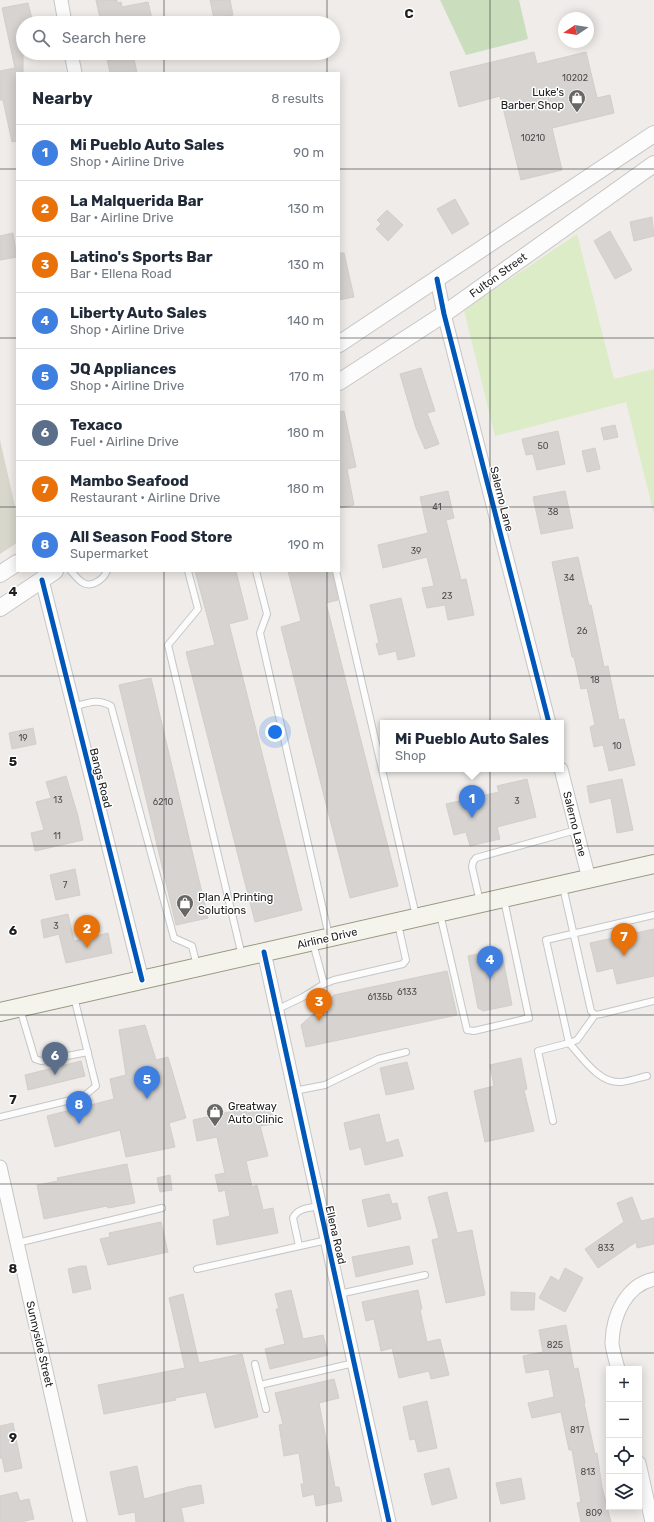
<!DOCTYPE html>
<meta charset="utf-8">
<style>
:root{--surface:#fff;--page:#f6f6f7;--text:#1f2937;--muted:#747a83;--line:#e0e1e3;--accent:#1a73e8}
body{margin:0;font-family:Rubik,sans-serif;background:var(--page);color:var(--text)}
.controls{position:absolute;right:12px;bottom:12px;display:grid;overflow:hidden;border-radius:0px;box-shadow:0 2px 10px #0003}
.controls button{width:36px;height:36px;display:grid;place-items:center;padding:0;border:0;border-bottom:1px solid var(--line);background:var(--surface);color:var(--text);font:20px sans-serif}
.compass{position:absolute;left:558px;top:12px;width:36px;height:36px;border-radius:50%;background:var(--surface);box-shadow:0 2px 10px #0003;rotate:258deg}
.you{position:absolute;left:275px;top:732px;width:14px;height:14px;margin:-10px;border:3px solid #fff;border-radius:50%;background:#1a73e8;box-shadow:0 0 0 6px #1a73e833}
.badge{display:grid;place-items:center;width:26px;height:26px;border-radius:50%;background:var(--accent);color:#fff;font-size:13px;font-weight:700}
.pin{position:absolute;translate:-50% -33px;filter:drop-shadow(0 1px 2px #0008)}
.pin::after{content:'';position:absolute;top:21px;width:14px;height:12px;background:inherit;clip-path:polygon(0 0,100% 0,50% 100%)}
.popup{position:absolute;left:380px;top:720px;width:184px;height:52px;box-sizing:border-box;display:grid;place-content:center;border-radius:0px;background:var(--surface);filter:drop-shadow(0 1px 3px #0005);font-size:13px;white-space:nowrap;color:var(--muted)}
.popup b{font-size:15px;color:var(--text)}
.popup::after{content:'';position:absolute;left:50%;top:100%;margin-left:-8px;border:8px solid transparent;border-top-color:var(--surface)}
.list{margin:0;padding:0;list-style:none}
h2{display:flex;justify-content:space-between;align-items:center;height:52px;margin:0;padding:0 16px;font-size:17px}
h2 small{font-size:13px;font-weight:400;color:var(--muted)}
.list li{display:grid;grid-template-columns:26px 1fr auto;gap:12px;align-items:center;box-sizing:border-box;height:56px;padding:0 16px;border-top:1px solid var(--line)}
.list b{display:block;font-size:15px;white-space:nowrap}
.list p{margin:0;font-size:13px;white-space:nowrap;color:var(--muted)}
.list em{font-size:13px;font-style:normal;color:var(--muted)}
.icon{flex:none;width:22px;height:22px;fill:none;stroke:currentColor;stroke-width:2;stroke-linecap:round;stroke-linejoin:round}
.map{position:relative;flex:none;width:654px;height:1522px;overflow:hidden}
.search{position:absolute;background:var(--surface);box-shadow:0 2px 10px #0003;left:16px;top:16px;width:324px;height:44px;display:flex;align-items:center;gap:10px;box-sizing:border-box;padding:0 14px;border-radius:22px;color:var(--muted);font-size:15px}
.panel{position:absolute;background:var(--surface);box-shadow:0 2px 10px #0003;left:16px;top:72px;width:324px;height:500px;border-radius:0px}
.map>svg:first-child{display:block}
.construction{fill:#d8d7cb}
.grass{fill:#dcecc7}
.forest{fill:#cadebe}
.building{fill:#d6d3d0;stroke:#d2ceca}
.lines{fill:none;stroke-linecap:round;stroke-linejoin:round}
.service-casing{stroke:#c7c6c5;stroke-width:8}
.minor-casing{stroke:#c7c6c5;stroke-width:15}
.tertiary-casing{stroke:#c7c6c5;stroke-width:18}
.secondary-casing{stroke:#999980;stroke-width:20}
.service{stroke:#fdfcfc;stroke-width:6}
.minor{stroke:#fdfcfc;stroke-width:13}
.tertiary{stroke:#fdfcfc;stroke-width:16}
.secondary{stroke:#f4f4ec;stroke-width:18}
.cycleway-casing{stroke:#fff;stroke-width:8}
.cycleway{stroke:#0057b8;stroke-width:5}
.grid{fill:none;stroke:#202020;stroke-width:1;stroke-opacity:0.55}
.labels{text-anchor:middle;stroke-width:3;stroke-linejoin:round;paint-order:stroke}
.number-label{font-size:9px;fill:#4e4d4c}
.poi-label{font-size:11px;fill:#202020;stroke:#fff;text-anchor:start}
.street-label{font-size:11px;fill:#202020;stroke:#fff}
.grid-label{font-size:13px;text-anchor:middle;font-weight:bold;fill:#202020;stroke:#fff;stroke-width:3;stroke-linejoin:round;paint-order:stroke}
</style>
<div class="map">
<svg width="654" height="1522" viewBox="0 0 654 1522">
<rect width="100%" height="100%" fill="#efece9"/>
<!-- construction -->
<path class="construction" d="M0 440 17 515V543L0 554Z"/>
<!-- grass -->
<path class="grass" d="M577 234 614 379 654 369V514L626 402 495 436 464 310Z"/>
<!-- forest -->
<path class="forest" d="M440 0H519L528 39 466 55Z"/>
<!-- building -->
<path class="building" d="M96 0H117V3L121 2 122 7 148 2 153 23H101Z
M210 0H230L233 15 214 19Z
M28 3 33 23H23V73H17V141L12 142 3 100H0V71L15 68 2 8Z
M534 52 537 64 586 52 597 98 610 95 614 113 552 128 562 170 521 180 500 96 459 107 450 72Z
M133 54 137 73H110L107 59Z
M455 199 469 224 452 234 437 209Z
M387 210 403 225 388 241 376 229 381 224 377 220Z
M652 217 654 236 634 241 630 222Z
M610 231 632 270 615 279 594 241Z
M13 233 17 257 0 260V236Z
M339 253H344L354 297 339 300Z
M421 368 435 411 427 413 439 444 425 449 416 428 400 374Z
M344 411 356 467 347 469 354 505 341 508 339 499V412Z
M615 425 618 437 604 440 601 428Z
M558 431 565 464 537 470 533 454 526 455 522 439Z
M595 448 600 469 587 472 582 451Z
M448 491 454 518 446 520 461 580 466 579 474 615 448 620 445 605 427 608 422 588 434 586 427 557 383 568 378 545 428 533 420 497Z
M565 491 573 528 541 534 533 497Z
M578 557 589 606 591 605 604 667 608 666 619 720 624 719 635 765 609 771 603 745 594 747 590 727 595 725 587 688 581 689 574 657H572L552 562Z
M195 571H236L248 619 229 624 302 910 255 922 186 652 215 645Z
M288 571H332L338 600 326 603 398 886 350 898 281 627 301 621Z
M401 598 415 656 398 660 396 651 379 655 376 644 379 643 370 605Z
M151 678 208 918 176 925 119 685Z
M33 728 36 744 12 749 9 733Z
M66 776 78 816 83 840 35 851 31 833 44 830 36 802 51 798 46 782Z
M527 779 536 817 497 827 500 839 470 846 466 832 454 835 446 804 499 792 497 786Z
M622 779 633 830 617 833 611 798 590 803 587 786Z
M75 869 80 895 56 900 50 875Z
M68 914 74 941 108 933 112 953 66 963 59 934 44 938 41 920Z
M654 929V976L617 984 613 968 597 972 590 943Z
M501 949 512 1005 483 1011 478 1008 468 956Z
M447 971 457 1015 306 1047 301 1025 334 995Z
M145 1025 156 1060 168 1057 186 1118 169 1123 175 1147 126 1157 120 1130 55 1147 47 1116 114 1099 110 1079 126 1075 119 1030Z
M521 1058 527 1089 524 1090 534 1131 485 1142 474 1091 494 1086 490 1065Z
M81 1061 85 1076 28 1090 25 1075Z
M407 1062 414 1089 386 1095 380 1068Z
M270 1103 274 1124 260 1126 268 1156 246 1161 252 1187 257 1185 263 1210 273 1208 278 1233 217 1245 213 1220 230 1216 225 1190 219 1192 215 1175 225 1173 217 1137 197 1141 193 1120Z
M379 1114 386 1143 398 1139 403 1156 365 1165 361 1147 350 1150 344 1123Z
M127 1164 135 1203 108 1208 107 1206 44 1219 37 1185 58 1181 57 1178Z
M170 1175 172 1190 160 1192 157 1178Z
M447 1192 457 1233 472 1230 485 1295 446 1303 432 1240 439 1238 428 1197Z
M389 1194 392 1204 397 1203 401 1219 368 1227 362 1200Z
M632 1197 641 1221 654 1218V1244L637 1248 636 1242 598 1268 585 1249 624 1222 617 1203Z
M161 1222 168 1252 108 1265 100 1239 110 1237 109 1233Z
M409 1246 413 1264 356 1277 352 1257Z
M81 1266H86L91 1289 73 1293 68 1269Z
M565 1268 583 1278 565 1312 539 1298 551 1276 559 1281Z
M291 1290 303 1339 323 1335 328 1355 270 1369 265 1349 285 1344 276 1309H279L275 1294Z
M418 1290 422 1309 420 1310 427 1342 440 1339 449 1375 431 1379 429 1371 399 1378 392 1348 381 1351 374 1319 366 1321 362 1302Z
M511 1292 535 1293 534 1310H511Z
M183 1294 199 1363 242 1354 258 1417 215 1428 206 1392 175 1398 176 1400 104 1414 98 1385 185 1368 169 1298Z
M566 1325 574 1369 578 1368 585 1403H584L595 1454 597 1453 602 1487 611 1522H581L577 1503 581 1502 572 1450H569L561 1412 532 1418 528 1403 554 1397 549 1369 526 1373 523 1356 543 1352 539 1330Z
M334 1379 339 1398 319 1403 335 1487H339L342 1501 316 1506 314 1494 303 1497 301 1484H304L299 1453 284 1456 279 1425 283 1424 275 1393Z
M427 1401 437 1448 418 1452 415 1439 410 1440 403 1407Z
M13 1423 22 1468 5 1472 2 1458H0V1426Z
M137 1466 144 1499 188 1487 201 1485 204 1503 181 1508 184 1522H136L135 1512 119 1515 110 1472Z
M449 1468 457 1498 432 1505 424 1474Z
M521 1478 525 1499 501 1504 496 1483Z
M17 1492 20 1501 29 1499 34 1519 21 1522H0V1496Z"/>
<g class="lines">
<defs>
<path id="service" d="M71 571C78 579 84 588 95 583 101 580 105 576 107 571
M188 571 198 609 168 645 242 956
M256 571 267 614 260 633 329 936
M336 571 416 916
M73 707C88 703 97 698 111 706L174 938 192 946 197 966
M563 887 591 1011 595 1015
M480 902 472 867 473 862 476 858 576 830
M440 914 467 1030 474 1031 529 1018 504 900
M313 943 324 984
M20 1009 35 1059 41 1061 88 1052
M276 1010 303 997 324 984 334 980 403 964 406 960 398 924
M595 1015 577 1040 569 1043C583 1058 599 1084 622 1082 630 1081 639 1078 647 1076
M595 1015 601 1014 654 1001
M294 1091 325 1085 378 1059 406 1052
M0 1117 83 1097 96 1086 74 997
M553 1121 538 1051 569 1043 546 940 654 915
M17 1243 162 1208
M299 1246 293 1218C297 1208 310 1208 319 1206
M197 1269 327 1240
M339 1294 425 1275
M255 1364 260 1385 354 1363
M260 1385 266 1409"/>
<path id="minor" d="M61 0 65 23
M71 53 75 73
M437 279 444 314 549 723
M42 580 142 980
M561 769 589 879
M264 952 389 1522
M0 1167 80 1522
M618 1369C616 1360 612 1350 612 1342 613 1315 626 1285 654 1279
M639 1463 652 1522"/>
<path id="tertiary" d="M339 344 654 134
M339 382 444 314 654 164
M0 574 17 563
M0 608 55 571"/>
<path id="secondary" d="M0 1012 654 864"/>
</defs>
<!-- service casing -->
<use href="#service" class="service-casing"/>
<!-- minor casing -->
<use href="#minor" class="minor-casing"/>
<!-- tertiary casing -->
<use href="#tertiary" class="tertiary-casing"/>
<!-- secondary casing -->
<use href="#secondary" class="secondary-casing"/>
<!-- service -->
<use href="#service" class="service"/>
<!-- minor -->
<use href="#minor" class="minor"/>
<!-- tertiary -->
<use href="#tertiary" class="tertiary"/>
<!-- secondary -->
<use href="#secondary" class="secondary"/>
<defs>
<path id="cycleway" d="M437 279 444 314 549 723
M42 580 142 980
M264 952 389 1522"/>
</defs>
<!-- cycleway casing -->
<use href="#cycleway" class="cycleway-casing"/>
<!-- cycleway -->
<use href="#cycleway" class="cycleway"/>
</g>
<!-- grid -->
<path class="grid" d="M164 0V23M327 0V23M490 0V1522M164 53V73M327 53V73M0 169H17M339 169H654M0 338H17M339 338H654M0 507H17M339 507H654M164 571V1522M327 571V1522M0 676H654M0 846H654M0 1015H654M0 1184H654M0 1353H654"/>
<!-- icons -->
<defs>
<symbol id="shop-pin" viewBox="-11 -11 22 30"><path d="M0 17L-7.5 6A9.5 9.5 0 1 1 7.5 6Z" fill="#686766" stroke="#fff"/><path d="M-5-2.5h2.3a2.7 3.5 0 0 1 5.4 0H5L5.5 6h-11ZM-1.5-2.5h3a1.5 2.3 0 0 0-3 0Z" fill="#fff"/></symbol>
</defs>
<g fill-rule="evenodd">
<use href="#shop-pin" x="567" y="88" width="20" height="27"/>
<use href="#shop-pin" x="175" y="893" width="20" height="27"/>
<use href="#shop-pin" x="205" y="1102" width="20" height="27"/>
</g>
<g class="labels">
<!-- number labels -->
<g class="number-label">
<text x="575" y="81">10202</text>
<text x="533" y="141">10210</text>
<text x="543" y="449">50</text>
<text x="437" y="510">41</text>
<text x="553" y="515">38</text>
<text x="416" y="554">39</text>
<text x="569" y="581">34</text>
<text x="447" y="599">23</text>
<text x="582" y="634">26</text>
<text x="595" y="683">18</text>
<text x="23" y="741">19</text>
<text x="617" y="749">10</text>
<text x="58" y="803">13</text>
<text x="517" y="804">3</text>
<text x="163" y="805">6210</text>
<text x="57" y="839">11</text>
<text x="65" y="888">7</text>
<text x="56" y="929">3</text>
<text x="407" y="995">6133</text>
<text x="380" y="1000">6135b</text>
<text x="606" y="1251">833</text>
<text x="555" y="1348">825</text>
<text x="577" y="1433">817</text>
<text x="588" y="1475">813</text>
<text x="594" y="1516">809</text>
</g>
<!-- poi labels -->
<g class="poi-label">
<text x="564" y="96" text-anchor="end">Luke's<tspan x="564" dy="13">Barber Shop</tspan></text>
<text x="198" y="901">Plan A Printing<tspan x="198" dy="13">Solutions</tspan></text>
<text x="228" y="1110">Greatway<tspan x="228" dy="13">Auto Clinic</tspan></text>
</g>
<!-- street labels -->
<g class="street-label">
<text transform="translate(498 275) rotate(-36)" y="4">Fulton Street</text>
<text transform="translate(502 499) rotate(76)" y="4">Salerno Lane</text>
<text transform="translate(101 778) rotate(76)" y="4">Bangs Road</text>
<text transform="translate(575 824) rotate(76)" y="4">Salerno Lane</text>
<text transform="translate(327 938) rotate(-13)" y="4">Airline Drive</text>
<text transform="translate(336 1235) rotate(77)" y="4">Ellena Road</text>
<text transform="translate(40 1344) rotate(77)" y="4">Sunnyside Street</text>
</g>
</g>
<g class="grid-label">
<text x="409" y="18">C</text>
<text x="13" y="596">4</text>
<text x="13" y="766">5</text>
<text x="13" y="935">6</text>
<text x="13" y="1104">7</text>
<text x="13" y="1273">8</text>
<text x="13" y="1442">9</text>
</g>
</svg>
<div class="controls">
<button>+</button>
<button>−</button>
<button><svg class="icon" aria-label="locate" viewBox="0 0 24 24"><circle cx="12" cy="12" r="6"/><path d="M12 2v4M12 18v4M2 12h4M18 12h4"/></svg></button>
<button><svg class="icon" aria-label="layers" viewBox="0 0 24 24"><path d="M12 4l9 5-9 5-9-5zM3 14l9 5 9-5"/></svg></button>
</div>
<svg class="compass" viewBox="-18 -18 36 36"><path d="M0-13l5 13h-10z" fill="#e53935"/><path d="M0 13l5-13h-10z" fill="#747a83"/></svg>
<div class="you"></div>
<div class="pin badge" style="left:472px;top:818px;background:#3f7fe0">1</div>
<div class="popup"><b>Mi Pueblo Auto Sales</b>Shop</div>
<div class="pin badge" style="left:87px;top:948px;background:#e8710a">2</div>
<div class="pin badge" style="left:319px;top:1021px;background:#e8710a">3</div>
<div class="pin badge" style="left:490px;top:979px;background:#3f7fe0">4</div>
<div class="pin badge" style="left:147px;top:1099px;background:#3f7fe0">5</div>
<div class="pin badge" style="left:55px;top:1075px;background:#5c6f8a">6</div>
<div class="pin badge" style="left:624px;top:956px;background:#e8710a">7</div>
<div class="pin badge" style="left:79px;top:1124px;background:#3f7fe0">8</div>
<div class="search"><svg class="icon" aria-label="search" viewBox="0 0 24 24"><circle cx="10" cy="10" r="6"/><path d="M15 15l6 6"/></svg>Search here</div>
<section class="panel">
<h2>Nearby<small>8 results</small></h2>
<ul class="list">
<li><span class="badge" style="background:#3f7fe0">1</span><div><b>Mi Pueblo Auto Sales</b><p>Shop · Airline Drive</p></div><em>90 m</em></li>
<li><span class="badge" style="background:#e8710a">2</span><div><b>La Malquerida Bar</b><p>Bar · Airline Drive</p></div><em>130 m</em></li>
<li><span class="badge" style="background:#e8710a">3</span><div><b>Latino's Sports Bar</b><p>Bar · Ellena Road</p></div><em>130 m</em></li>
<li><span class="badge" style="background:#3f7fe0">4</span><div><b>Liberty Auto Sales</b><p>Shop · Airline Drive</p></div><em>140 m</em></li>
<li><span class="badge" style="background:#3f7fe0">5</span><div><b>JQ Appliances</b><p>Shop · Airline Drive</p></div><em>170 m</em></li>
<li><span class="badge" style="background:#5c6f8a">6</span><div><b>Texaco</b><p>Fuel · Airline Drive</p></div><em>180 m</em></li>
<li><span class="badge" style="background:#e8710a">7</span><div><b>Mambo Seafood</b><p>Restaurant · Airline Drive</p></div><em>180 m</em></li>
<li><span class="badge" style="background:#3f7fe0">8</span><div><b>All Season Food Store</b><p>Supermarket</p></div><em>190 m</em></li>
</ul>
</section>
</div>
